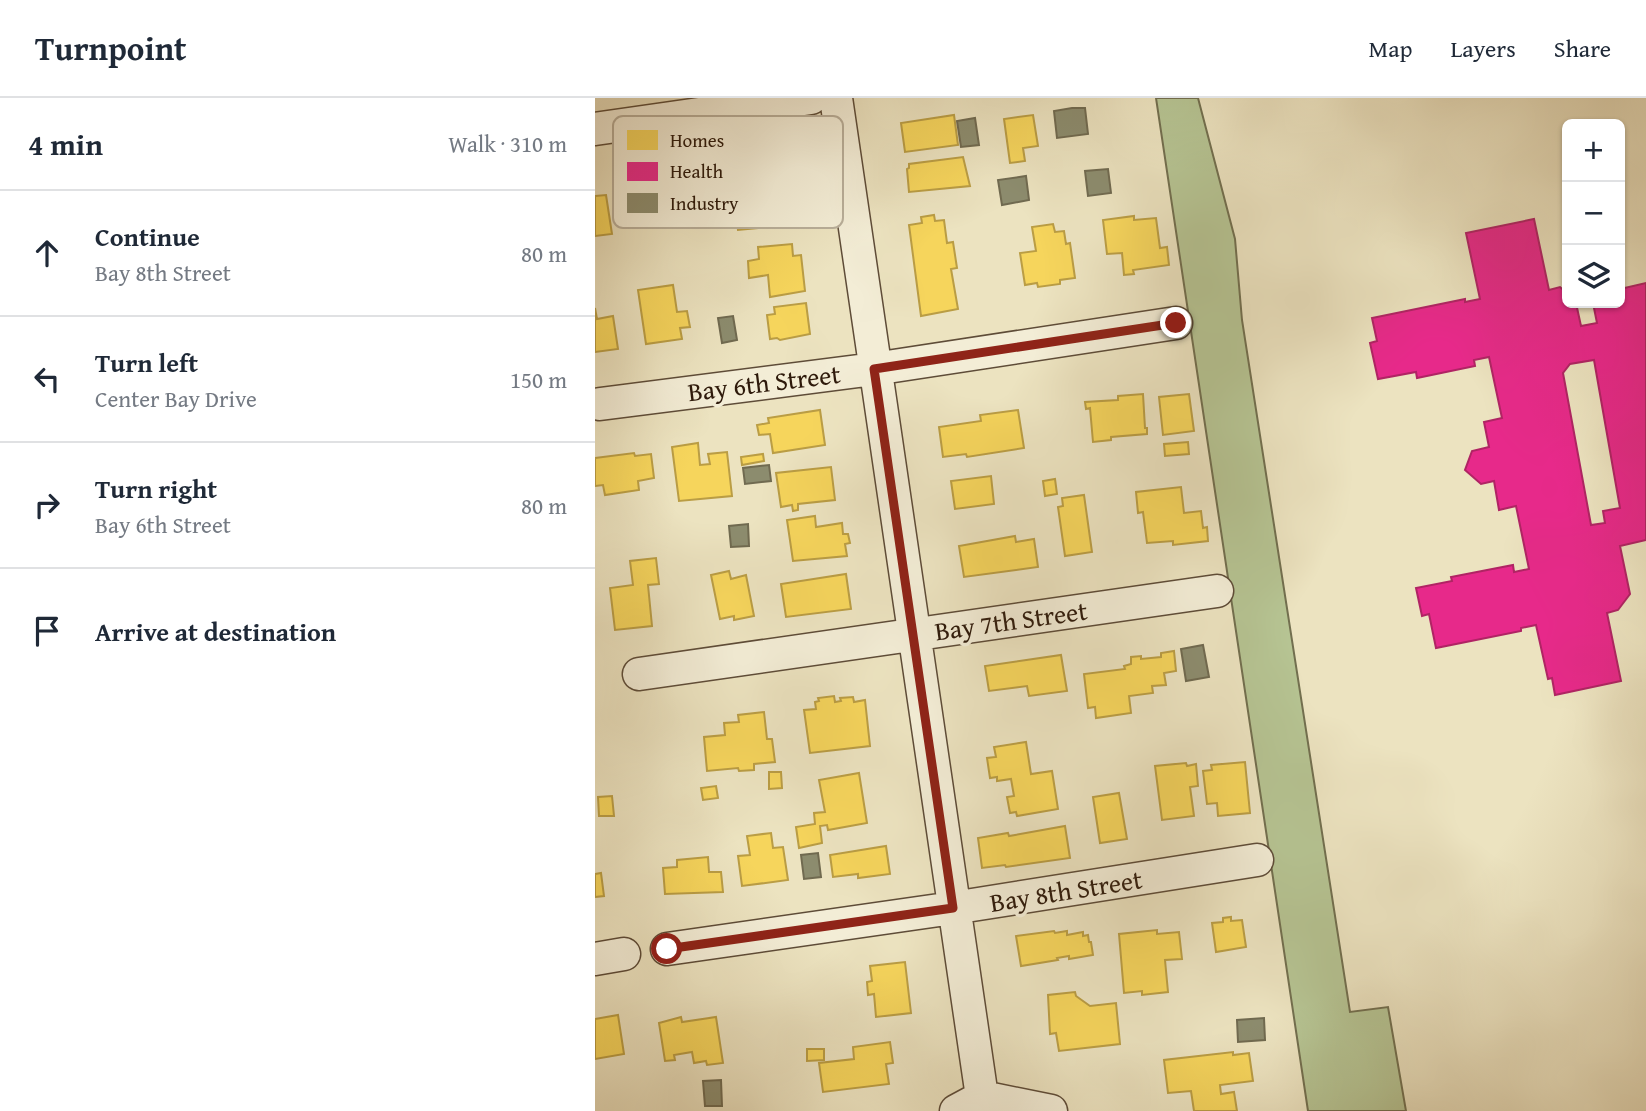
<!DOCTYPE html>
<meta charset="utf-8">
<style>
:root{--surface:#fff;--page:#f2f2f3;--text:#1f2937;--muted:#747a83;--line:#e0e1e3}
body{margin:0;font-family:"Gentium Book Plus",serif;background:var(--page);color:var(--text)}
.controls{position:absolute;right:21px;top:21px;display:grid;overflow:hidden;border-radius:10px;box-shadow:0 2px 5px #0004}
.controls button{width:63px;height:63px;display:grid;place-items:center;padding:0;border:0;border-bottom:2px solid var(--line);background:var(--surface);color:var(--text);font:35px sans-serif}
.stop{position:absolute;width:21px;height:21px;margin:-16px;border:5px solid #8f2418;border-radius:50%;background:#fff}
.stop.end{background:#8f2418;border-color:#fff;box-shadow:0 2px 7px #0008}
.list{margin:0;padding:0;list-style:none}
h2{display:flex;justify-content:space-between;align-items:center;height:91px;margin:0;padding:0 28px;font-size:30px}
h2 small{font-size:23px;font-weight:400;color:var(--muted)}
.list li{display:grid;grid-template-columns:46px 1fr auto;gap:21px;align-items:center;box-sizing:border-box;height:126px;padding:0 28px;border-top:2px solid var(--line)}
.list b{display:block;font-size:26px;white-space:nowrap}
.list p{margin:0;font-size:23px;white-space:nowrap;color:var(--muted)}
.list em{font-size:23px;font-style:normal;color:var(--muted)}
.icon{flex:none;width:38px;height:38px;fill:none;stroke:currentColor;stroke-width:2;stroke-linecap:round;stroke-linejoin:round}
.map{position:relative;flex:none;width:1051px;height:1013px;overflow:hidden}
header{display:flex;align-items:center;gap:42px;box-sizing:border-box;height:98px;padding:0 35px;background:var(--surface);border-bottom:2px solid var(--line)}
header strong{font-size:33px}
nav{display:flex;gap:38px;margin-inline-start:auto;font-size:24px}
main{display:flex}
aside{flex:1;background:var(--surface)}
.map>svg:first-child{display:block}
.green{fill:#b6c493;stroke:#726f4f;stroke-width:2}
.homes{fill:#f6d55c;stroke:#ba9d44;stroke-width:2}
.health{fill:#e7298a;stroke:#b02464;stroke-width:2;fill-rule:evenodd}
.industry{fill:#8c8c6e;stroke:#706a50;stroke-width:2}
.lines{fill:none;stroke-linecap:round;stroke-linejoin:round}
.minor-casing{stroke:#5e4c38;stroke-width:35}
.minor{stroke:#f3edd6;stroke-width:32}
.route{stroke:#8f2418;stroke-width:9}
.labels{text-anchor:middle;stroke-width:7;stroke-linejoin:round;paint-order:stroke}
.street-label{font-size:26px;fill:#2e1a0b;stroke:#f3edd6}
.key{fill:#f3edd6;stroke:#b8ae99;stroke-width:2}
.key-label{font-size:19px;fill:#2e1a0b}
</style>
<header>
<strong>Turnpoint</strong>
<nav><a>Map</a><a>Layers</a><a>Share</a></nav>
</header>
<main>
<aside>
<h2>4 min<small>Walk · 310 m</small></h2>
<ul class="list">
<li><svg class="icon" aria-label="ahead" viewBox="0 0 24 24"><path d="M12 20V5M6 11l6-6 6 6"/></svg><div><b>Continue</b><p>Bay 8th Street</p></div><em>80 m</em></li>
<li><svg class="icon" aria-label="left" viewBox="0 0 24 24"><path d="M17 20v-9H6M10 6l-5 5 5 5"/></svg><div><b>Turn left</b><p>Center Bay Drive</p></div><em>150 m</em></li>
<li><svg class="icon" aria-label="right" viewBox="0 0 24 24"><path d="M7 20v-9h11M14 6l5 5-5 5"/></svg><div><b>Turn right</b><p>Bay 6th Street</p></div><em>80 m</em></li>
<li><svg class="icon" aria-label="arrive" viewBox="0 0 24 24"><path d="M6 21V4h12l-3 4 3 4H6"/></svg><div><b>Arrive at destination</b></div></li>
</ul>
</aside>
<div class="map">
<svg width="1051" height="1013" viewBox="0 0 1051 1013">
<rect width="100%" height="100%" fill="#ece3c0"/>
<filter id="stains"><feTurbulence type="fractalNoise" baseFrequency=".00286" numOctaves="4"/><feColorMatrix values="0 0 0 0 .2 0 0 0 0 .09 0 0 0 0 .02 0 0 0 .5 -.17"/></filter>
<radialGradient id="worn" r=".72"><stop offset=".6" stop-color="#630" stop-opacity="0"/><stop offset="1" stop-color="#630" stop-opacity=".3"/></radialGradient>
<!-- green -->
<path class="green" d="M561 0H603L640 141 647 222 755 914 793 909 811 1013H713Z"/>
<!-- homes -->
<path class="homes" d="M359 17 363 47 310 54 306 25Z
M438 17 443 48 428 50 430 63 415 65 409 21Z
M368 59 375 88 314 94 312 71 314 70V66Z
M177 95 179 114 173 115 175 129 143 132 139 99Z
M11 97 17 136 0 138V98Z
M339 117 340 123 349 122 352 145 358 144 362 170 356 171 363 211 326 218 314 127 327 125 326 119Z
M539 118V122L561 120 565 150 572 149 574 167 538 172 539 176 529 177 527 155 512 156 508 122Z
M458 126 460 134 469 133 471 146 475 145 480 180 465 182V186L443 189 442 185 430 187 425 155 441 153 437 129Z
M197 146 198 158 206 157 210 193 175 199 173 177 154 180 153 163 164 161 163 149Z
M78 187 82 214 92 213 95 229 85 230 87 241 51 246 43 192Z
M211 205 215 236 185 242 182 240 175 241 172 217 180 216 179 209Z
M0 210 2 221 18 218 23 251 0 254Z
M548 296 550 330H552V336L516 339V342L498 344 495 310 491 311 490 304 523 302V298Z
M594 296 599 333 568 337 564 299Z
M225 312 230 347 178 355 175 336 164 337 162 327 174 325 173 320Z
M423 312 429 350 372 359 371 356 348 359 344 329 386 323 385 317Z
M593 344 594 356 570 358 569 346Z
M103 345 105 367 115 366 113 356 132 354 137 398 84 403 77 349Z
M39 355 40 358 56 356 59 380 43 383 44 392 10 397 8 387 0 388V360Z
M168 356 169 363 147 367 146 359Z
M236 369 240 402 203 406V412L198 413 197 407 186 409 181 375Z
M396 378 399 406 360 411 356 383Z
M460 381 462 396 450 398 448 383Z
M586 389 589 415 606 413 608 430 612 429 613 443 578 447V443L552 445 548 414 543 415 541 394Z
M489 397 497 454 470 458 463 409 468 408 467 400Z
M220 418 221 429 247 425 248 436H253L255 445 250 446 252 458 198 463 192 422Z
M420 438 421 444 439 441 443 469 369 479 364 448Z
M61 460 64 486 53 487 57 528 20 532 15 490 38 487 35 463Z
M134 473 136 481 151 477 159 518 139 522V518L125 521 116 477Z
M251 476 256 511 191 519 186 486Z
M579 553 581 573 569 575 571 587 557 588 558 595 534 598 536 615 501 620 500 609 493 610 489 576 530 571 529 568 536 566V559L546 558V561L566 559V555Z
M466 557 472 593 434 598 432 588 394 593 390 568Z
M239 598 240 604 246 603 245 600 258 599 259 604 270 602 275 648 215 655 209 612 221 611 220 604 224 603 223 600Z
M169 614 172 641H177L180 664 159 666V672L144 673 143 670 112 673 109 639 130 637 129 625 144 624 143 617Z
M431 644 436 676 457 673 463 711 422 718 421 714 415 715 412 699 419 698 416 681 402 683V679L395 680 392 660 401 659 399 649Z
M650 664 655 715 623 718 622 705 612 706 608 673 617 672 616 667Z
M591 665 592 668 601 666 603 688 595 689 599 718 567 722 560 668Z
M174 674H186L187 690 174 691Z
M264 675 272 725 233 732 232 727 225 728 227 745 204 750 201 729 220 726 219 715 230 714 224 682Z
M121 688 123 700 108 702 106 690Z
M524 695 532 741 505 745 498 699Z
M17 698 19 718H4L3 699Z
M470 728 475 760 411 769 410 767 387 770 383 740 413 735 414 738Z
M176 735 178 750 188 749 193 782 147 788 143 758 155 757 152 738Z
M291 748 295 776 263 780V776L238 779 235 757Z
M113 759 114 774H126L128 794 70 796 68 770 82 769V762Z
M6 775 9 798 0 799V776Z
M636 819V823L647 822 651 849 621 854 617 825 628 824V820Z
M562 832V836L584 834 587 861 570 862 573 894 547 897V893L529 895 524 836Z
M459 833 460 835 472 833V837L488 834V838L493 837 494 844H496L498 857 474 861V858L462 860 463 862 426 868 421 838Z
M310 864 316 915 281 919 279 896 273 897 272 884 277 883 275 868Z
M480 894 481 898 495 908 521 905 525 946 464 953 461 935 455 936 453 897Z
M23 917 29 956 0 961V921Z
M86 919 87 924 121 919 128 965 112 967 111 963 99 965 97 954 79 957 80 962 70 963 64 925Z
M295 944 298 965 291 966 294 986 228 994 224 965 259 961 258 949Z
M212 951H229V962L212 963Z
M638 954V957L654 955 658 983 625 987 626 996 639 994 642 1013H599L596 993 573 995 569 962Z"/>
<!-- health -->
<path class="health" d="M939 121 954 192 965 189 972 195V205H981L986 228 1002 225 998 205H1025V191L1051 185V442L1025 448 1035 496 1023 512 1012 515 1026 583 960 597 957 580 953 581 941 527 926 530V533L841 550 834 516 827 518 821 490 857 483 856 479 918 467 919 474 934 471 921 408 904 412 899 383 886 386 870 372 877 353 894 349 889 324 907 320 894 259 879 262 880 268 822 280 821 274 783 281 775 245 782 243 777 220 870 201V204L885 201 871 135ZM999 262 1025 410 1008 413 1010 425 996 427 968 275 975 266Z"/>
<!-- industry -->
<path class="industry" d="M477 10H490L493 36 462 40 459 13Z
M380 20 384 47 366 49 362 23Z
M513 71 516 95 493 98 490 73Z
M431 78 434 102 407 107 403 82Z
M138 218 142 242 127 245 123 220Z
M174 367 176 383 150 386 148 370Z
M153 426 154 448 136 449 134 428Z
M608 547 614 579 591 583 586 551Z
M223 755 226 779 209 781 206 757Z
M669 920 670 942 643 944 642 922Z
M126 982 127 1008H110L108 983Z"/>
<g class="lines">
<defs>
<path id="minor" d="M241 0 387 999
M0 31 216 0
M5 306 279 271 581 225
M44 576 622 493
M72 851 358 810 662 762
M0 861 29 856
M387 999 456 1013
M361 1013 387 999"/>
</defs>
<!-- minor casing -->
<use href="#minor" class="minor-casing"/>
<!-- minor -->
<use href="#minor" class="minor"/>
</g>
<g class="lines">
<!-- route -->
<path class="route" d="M72 851 358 810 279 271 581 225"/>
</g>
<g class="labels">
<!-- street labels -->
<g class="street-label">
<text transform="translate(169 285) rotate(-7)" y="9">Bay 6th Street</text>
<text transform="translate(416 523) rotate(-8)" y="9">Bay 7th Street</text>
<text transform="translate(471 793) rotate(-9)" y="9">Bay 8th Street</text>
</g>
</g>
<!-- legend -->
<rect x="18" y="18" width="230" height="112" rx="10" class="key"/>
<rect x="32" y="32" width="31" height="20" fill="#f6d55c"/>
<rect x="32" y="64" width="31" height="19" fill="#e7298a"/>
<rect x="32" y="95" width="31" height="20" fill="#8c8c6e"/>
<g class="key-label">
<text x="75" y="49">Homes</text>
<text x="75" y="80">Health</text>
<text x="75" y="112">Industry</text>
</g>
<rect width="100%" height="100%" filter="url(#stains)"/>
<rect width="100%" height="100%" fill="url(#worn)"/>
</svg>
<div class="controls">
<button>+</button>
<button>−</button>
<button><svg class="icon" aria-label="layers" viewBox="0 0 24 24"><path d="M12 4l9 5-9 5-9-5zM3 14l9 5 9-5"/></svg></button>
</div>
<div class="stop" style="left:72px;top:851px"></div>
<div class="stop end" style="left:581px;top:225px"></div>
</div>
</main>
